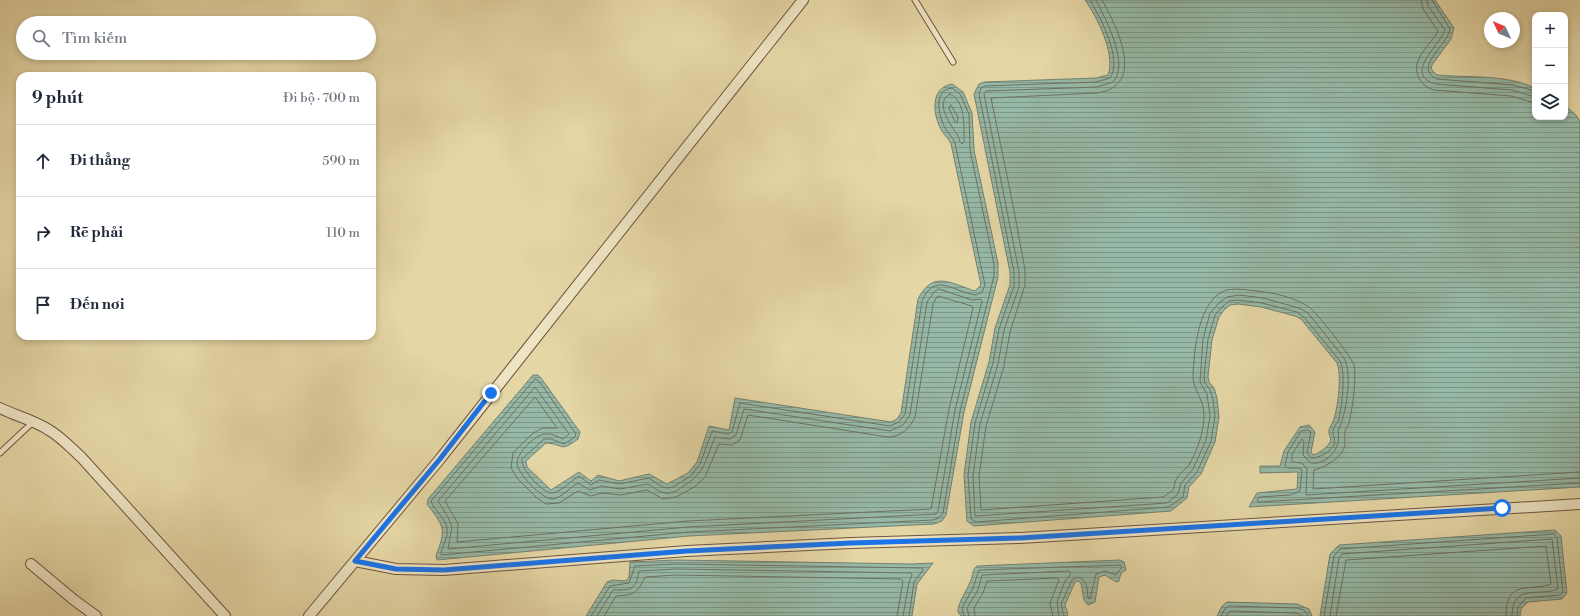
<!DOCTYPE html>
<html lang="vi">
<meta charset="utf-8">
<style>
:root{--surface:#fff;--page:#f2f2f3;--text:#1f2937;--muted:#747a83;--line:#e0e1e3}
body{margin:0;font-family:"Libre Bodoni",serif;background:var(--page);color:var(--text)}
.controls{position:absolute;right:12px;top:12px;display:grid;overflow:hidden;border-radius:8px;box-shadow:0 2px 6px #0003}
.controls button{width:36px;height:36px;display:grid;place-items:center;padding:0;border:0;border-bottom:1px solid var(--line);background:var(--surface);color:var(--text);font:20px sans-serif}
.compass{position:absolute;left:1484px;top:12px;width:36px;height:36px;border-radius:50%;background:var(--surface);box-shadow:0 2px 6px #0003;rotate:314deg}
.stop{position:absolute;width:12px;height:12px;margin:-9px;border:3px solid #1a73e8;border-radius:50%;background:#fff}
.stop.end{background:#1a73e8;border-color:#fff;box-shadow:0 1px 4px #0008}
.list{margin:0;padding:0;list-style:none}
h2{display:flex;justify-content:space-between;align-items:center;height:52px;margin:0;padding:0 16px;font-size:17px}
h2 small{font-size:13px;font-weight:400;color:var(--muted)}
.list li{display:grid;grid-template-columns:26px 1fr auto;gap:12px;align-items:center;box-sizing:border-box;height:72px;padding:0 16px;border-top:1px solid var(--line)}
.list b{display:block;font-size:15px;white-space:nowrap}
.list em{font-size:13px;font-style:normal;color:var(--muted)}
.icon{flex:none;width:22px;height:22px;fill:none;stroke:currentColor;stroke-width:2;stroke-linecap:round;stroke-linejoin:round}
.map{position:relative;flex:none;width:1580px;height:616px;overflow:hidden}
.search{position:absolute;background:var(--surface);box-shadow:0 2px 6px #0003;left:16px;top:16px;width:360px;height:44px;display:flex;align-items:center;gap:10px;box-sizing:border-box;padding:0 14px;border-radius:22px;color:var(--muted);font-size:15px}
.panel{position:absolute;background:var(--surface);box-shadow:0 2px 6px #0003;left:16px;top:72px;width:360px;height:268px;border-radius:12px}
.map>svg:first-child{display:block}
.water{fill:url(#water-rules);stroke:#76806f}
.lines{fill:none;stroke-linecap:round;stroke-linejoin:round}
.shore{stroke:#6e7262;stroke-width:1}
.service-casing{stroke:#6e553e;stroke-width:7}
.minor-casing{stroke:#6e553e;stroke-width:12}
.service{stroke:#eee4c4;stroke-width:5}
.minor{stroke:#eee4c4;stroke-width:10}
.route{stroke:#1a73e8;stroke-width:5}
</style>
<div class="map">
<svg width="1580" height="616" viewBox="0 0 1580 616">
<defs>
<pattern id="water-rules" width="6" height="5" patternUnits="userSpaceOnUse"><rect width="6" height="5" fill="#96b9a7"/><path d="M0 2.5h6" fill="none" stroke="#7c9787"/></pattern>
</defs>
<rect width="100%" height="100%" fill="#e5d6a5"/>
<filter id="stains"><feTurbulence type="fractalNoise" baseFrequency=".005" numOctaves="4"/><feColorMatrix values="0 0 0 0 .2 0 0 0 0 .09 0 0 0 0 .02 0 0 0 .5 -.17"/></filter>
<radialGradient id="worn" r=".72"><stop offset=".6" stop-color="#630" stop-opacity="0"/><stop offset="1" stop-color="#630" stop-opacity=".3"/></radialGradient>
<!-- water -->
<path class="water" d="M1085 0H1435L1454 28 1451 39 1432 65 1431 69 1437 75C1468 78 1506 74 1535 88V117H1565V106L1575 114 1580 121V487L1249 507 1257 493 1297 489 1298 472 1260 473V466H1280L1284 451 1300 427 1309 425 1315 432 1311 452 1313 455C1318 454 1328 447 1330 442 1332 438 1328 435 1329 430 1330 426 1333 423 1334 419 1338 406 1342 375 1337 363L1301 319 1295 316 1261 307 1238 304 1230 305 1224 310 1219 317 1212 340 1208 376 1209 382 1214 388 1217 398 1219 417 1215 442 1201 474 1189 487 1187 498 1171 511 974 526 967 521 964 475 971 422 989 362 995 328 1010 285V272L974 94 979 84 984 82 1096 78 1108 75C1116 54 1097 17 1085 0Z
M952 84 963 92 972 113 974 150 998 263V277L964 412 946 515 942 521 934 524 689 536 437 560 436 556C446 528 445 528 427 504L428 499 533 375H538L541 378 580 432 578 439C559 453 565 444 546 443L526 461 527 467 551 490 579 472 591 481 598 475 619 481 649 474 667 484 688 473 697 462 709 426 729 430 735 398 891 422 897 419 901 413 918 299C933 270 950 283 975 291L981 285 951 144C949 139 945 136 942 131 933 116 929 88 952 84Z
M1555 530 1561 536 1567 593 1562 599 1528 602 1521 609 1520 616H1320L1330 554 1339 545Z
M676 560 912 564 933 563 917 584 912 616H586L607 582 613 580 626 581 629 577 630 562Z
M1120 560 1124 562 1126 570 1121 573 1119 581 1116 582 1105 575 1099 577 1095 602 1088 605 1084 600 1081 583 1078 581 1075 582 1065 605 1068 614 1067 616H961L958 612C957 603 969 588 972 577 973 572 973 569 977 566Z
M1227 602 1297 604 1309 609 1312 616H1217L1222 606Z"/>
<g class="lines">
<!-- shore -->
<path class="shore" d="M1090 0C1100 17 1123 59 1110 78L1096 82 985 86 981 88 979 94 1014 272V286L999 329 993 363 975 423 968 475 971 519 976 522 1169 507 1183 497 1185 485 1197 472 1211 441 1215 416 1213 399 1210 390 1205 383 1204 376 1208 339 1215 315 1222 307 1229 301 1238 300 1262 303 1297 312 1304 317 1340 361C1346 373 1342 409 1338 422 1336 424 1334 427 1333 430 1332 435 1336 439 1334 445 1331 451 1318 459 1311 458L1307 452 1311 432 1308 430 1301 431 1288 452 1285 466 1287 468H1298L1302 470 1300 491 1290 495 1259 497 1257 500 1258 502 1580 483
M1096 0C1105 18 1130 64 1113 82L1097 87 986 91 984 94 1019 272V287L1004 330 998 364 980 424 973 476 975 516 1167 503 1178 494 1181 483 1193 469 1206 440 1210 416 1207 394 1200 382 1203 339 1210 313 1219 303 1227 297 1239 295 1263 298 1299 308 1308 313 1344 358C1353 374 1346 415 1338 431 1342 447 1328 465 1311 463L1303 455 1304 441 1302 439 1292 454V462L1302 463 1307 469 1306 495 1580 478
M1102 0C1117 27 1147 86 1097 93L991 98 1013 205 1025 270V285L1010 332 1004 366 986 426 979 476 981 510 1163 497C1166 495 1171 492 1173 490 1175 486 1174 482 1177 478 1180 473 1185 470 1189 465 1197 451 1204 432 1204 416 1204 398 1193 391 1193 376 1194 352 1198 298 1227 290 1237 288 1247 290 1257 291 1274 293 1294 297 1309 307 1317 313 1351 356 1354 365 1357 377 1352 411 1349 423 1348 426 1345 429 1345 432 1344 439 1347 445 1342 452 1335 462 1324 467 1314 470L1313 489 1580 472
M1421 0 1423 9 1438 31C1431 45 1409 60 1419 78 1422 84 1427 88 1434 90L1511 96 1535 103
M1427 0 1428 6 1445 30C1440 45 1402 75 1436 84L1512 90 1535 97
M1432 0 1450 29C1448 45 1412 68 1437 79L1513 85 1535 91
M952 88 960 94 969 114 970 150 994 264V276L960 411 943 513 939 518 933 520 689 532 441 555C441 546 449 538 447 528 445 517 434 511 431 501L535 379 539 381 576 434 575 437 564 444 551 439H544L522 459C520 469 544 495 553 493 562 491 571 481 579 476L591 485 599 480 619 484 649 478 662 487 667 488 673 487 691 476 700 464 712 431 728 434 732 432 740 403 890 426 899 422 905 414 922 301C935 271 953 292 976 295L982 292 985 285 955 143C953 137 948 133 945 128 939 116 932 90 952 88Z
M950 94C966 100 964 129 964 142L962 144C959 142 960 140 958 136 952 126 933 103 950 94Z
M951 105 958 117 957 123 955 122 949 108Z
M939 289 972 300 981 299 982 301 955 410 938 511 936 514 688 527 448 549 452 527 448 517 438 501 535 387 569 434 563 439C558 437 552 433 546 434 535 434 517 453 517 463 517 473 542 499 552 499 562 498 570 487 578 483L590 490 601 486 620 489 648 484C654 487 658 492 665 493 671 494 677 491 682 487 706 473 705 460 715 437L730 439 736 435 744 409 890 431 903 425 910 415 927 302 934 292Z
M938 296 972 306 973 308 949 409 931 509 688 521 457 542 458 524 445 501 535 397 557 428H542L532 434 513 453 511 468 517 478 538 499 546 504 559 503 578 491 591 496 602 493 621 495 647 490 663 499 676 497 696 486 705 477 719 444 732 445 740 440 748 415 888 437C901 437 910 428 915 417L933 304Z
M591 616 610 586 629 583 635 566 676 564 922 568 923 570 914 582 909 616
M597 616 613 590C622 589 633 593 637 580 638 577 638 574 639 571L676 569 911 573 912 575 909 582 903 616
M604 616 616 596C634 595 637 594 645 577L676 575 901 579 903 581 897 616
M964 616 962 608 973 588 979 570 1121 565V568L1116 575 1105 571 1096 574 1090 599 1088 598C1087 589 1088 581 1078 577L1072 580 1061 604 1064 616
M969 616 967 608 978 590 982 575 1069 571 1071 574 1065 581 1057 602 1059 616
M975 616 974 608 983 593 987 581 1057 578 1059 580 1050 603 1053 616
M1221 616 1225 609 1229 606 1297 608 1304 610 1308 616
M1226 616 1230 611 1296 613 1303 616
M1324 616 1334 556 1340 549 1554 534 1557 538 1563 592 1560 595 1526 598 1518 607 1517 616
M1330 616 1339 558 1342 554 1552 539 1558 589C1538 597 1512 583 1512 616
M1336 616 1346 560 1546 546 1551 584C1530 592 1506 578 1506 616"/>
<defs>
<path id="service" d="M915 0 953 62
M0 453 33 422"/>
<path id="minor" d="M0 408C16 416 34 420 49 430 61 437 71 448 81 457L225 616
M355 561 396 569 444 570 687 551 851 543 1020 538 1580 504
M31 564 74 600 96 616
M309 616 440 459 803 0"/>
</defs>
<!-- service casing -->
<use href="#service" class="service-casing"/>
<!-- minor casing -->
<use href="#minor" class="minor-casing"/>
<!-- service -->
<use href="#service" class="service"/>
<!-- minor -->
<use href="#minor" class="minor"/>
</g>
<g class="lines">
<!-- route -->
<path class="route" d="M491 393 440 459 355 561 396 569 444 570 687 551 851 543 1020 538 1502 508"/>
</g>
<rect width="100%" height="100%" filter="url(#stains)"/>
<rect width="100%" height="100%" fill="url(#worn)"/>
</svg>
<div class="controls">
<button>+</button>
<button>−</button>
<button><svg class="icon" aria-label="layers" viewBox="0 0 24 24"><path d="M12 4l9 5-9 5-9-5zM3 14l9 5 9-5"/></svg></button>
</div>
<svg class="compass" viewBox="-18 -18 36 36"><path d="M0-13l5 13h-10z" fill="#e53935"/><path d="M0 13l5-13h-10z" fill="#747a83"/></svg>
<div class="stop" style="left:1502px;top:508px"></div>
<div class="stop end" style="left:491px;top:393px"></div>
<div class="search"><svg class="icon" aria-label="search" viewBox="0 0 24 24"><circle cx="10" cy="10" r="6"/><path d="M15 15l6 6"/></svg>Tìm kiếm</div>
<section class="panel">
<h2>9 phút<small>Đi bộ · 700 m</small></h2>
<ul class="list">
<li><svg class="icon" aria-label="ahead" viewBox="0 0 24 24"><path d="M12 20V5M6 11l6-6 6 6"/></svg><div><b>Đi thẳng</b></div><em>590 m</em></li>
<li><svg class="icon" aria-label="right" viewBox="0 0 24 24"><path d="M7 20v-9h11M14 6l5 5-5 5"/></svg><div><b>Rẽ phải</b></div><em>110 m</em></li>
<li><svg class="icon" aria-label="arrive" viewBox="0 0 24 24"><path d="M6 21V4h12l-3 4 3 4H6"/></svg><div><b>Đến nơi</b></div></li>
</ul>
</section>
</div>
